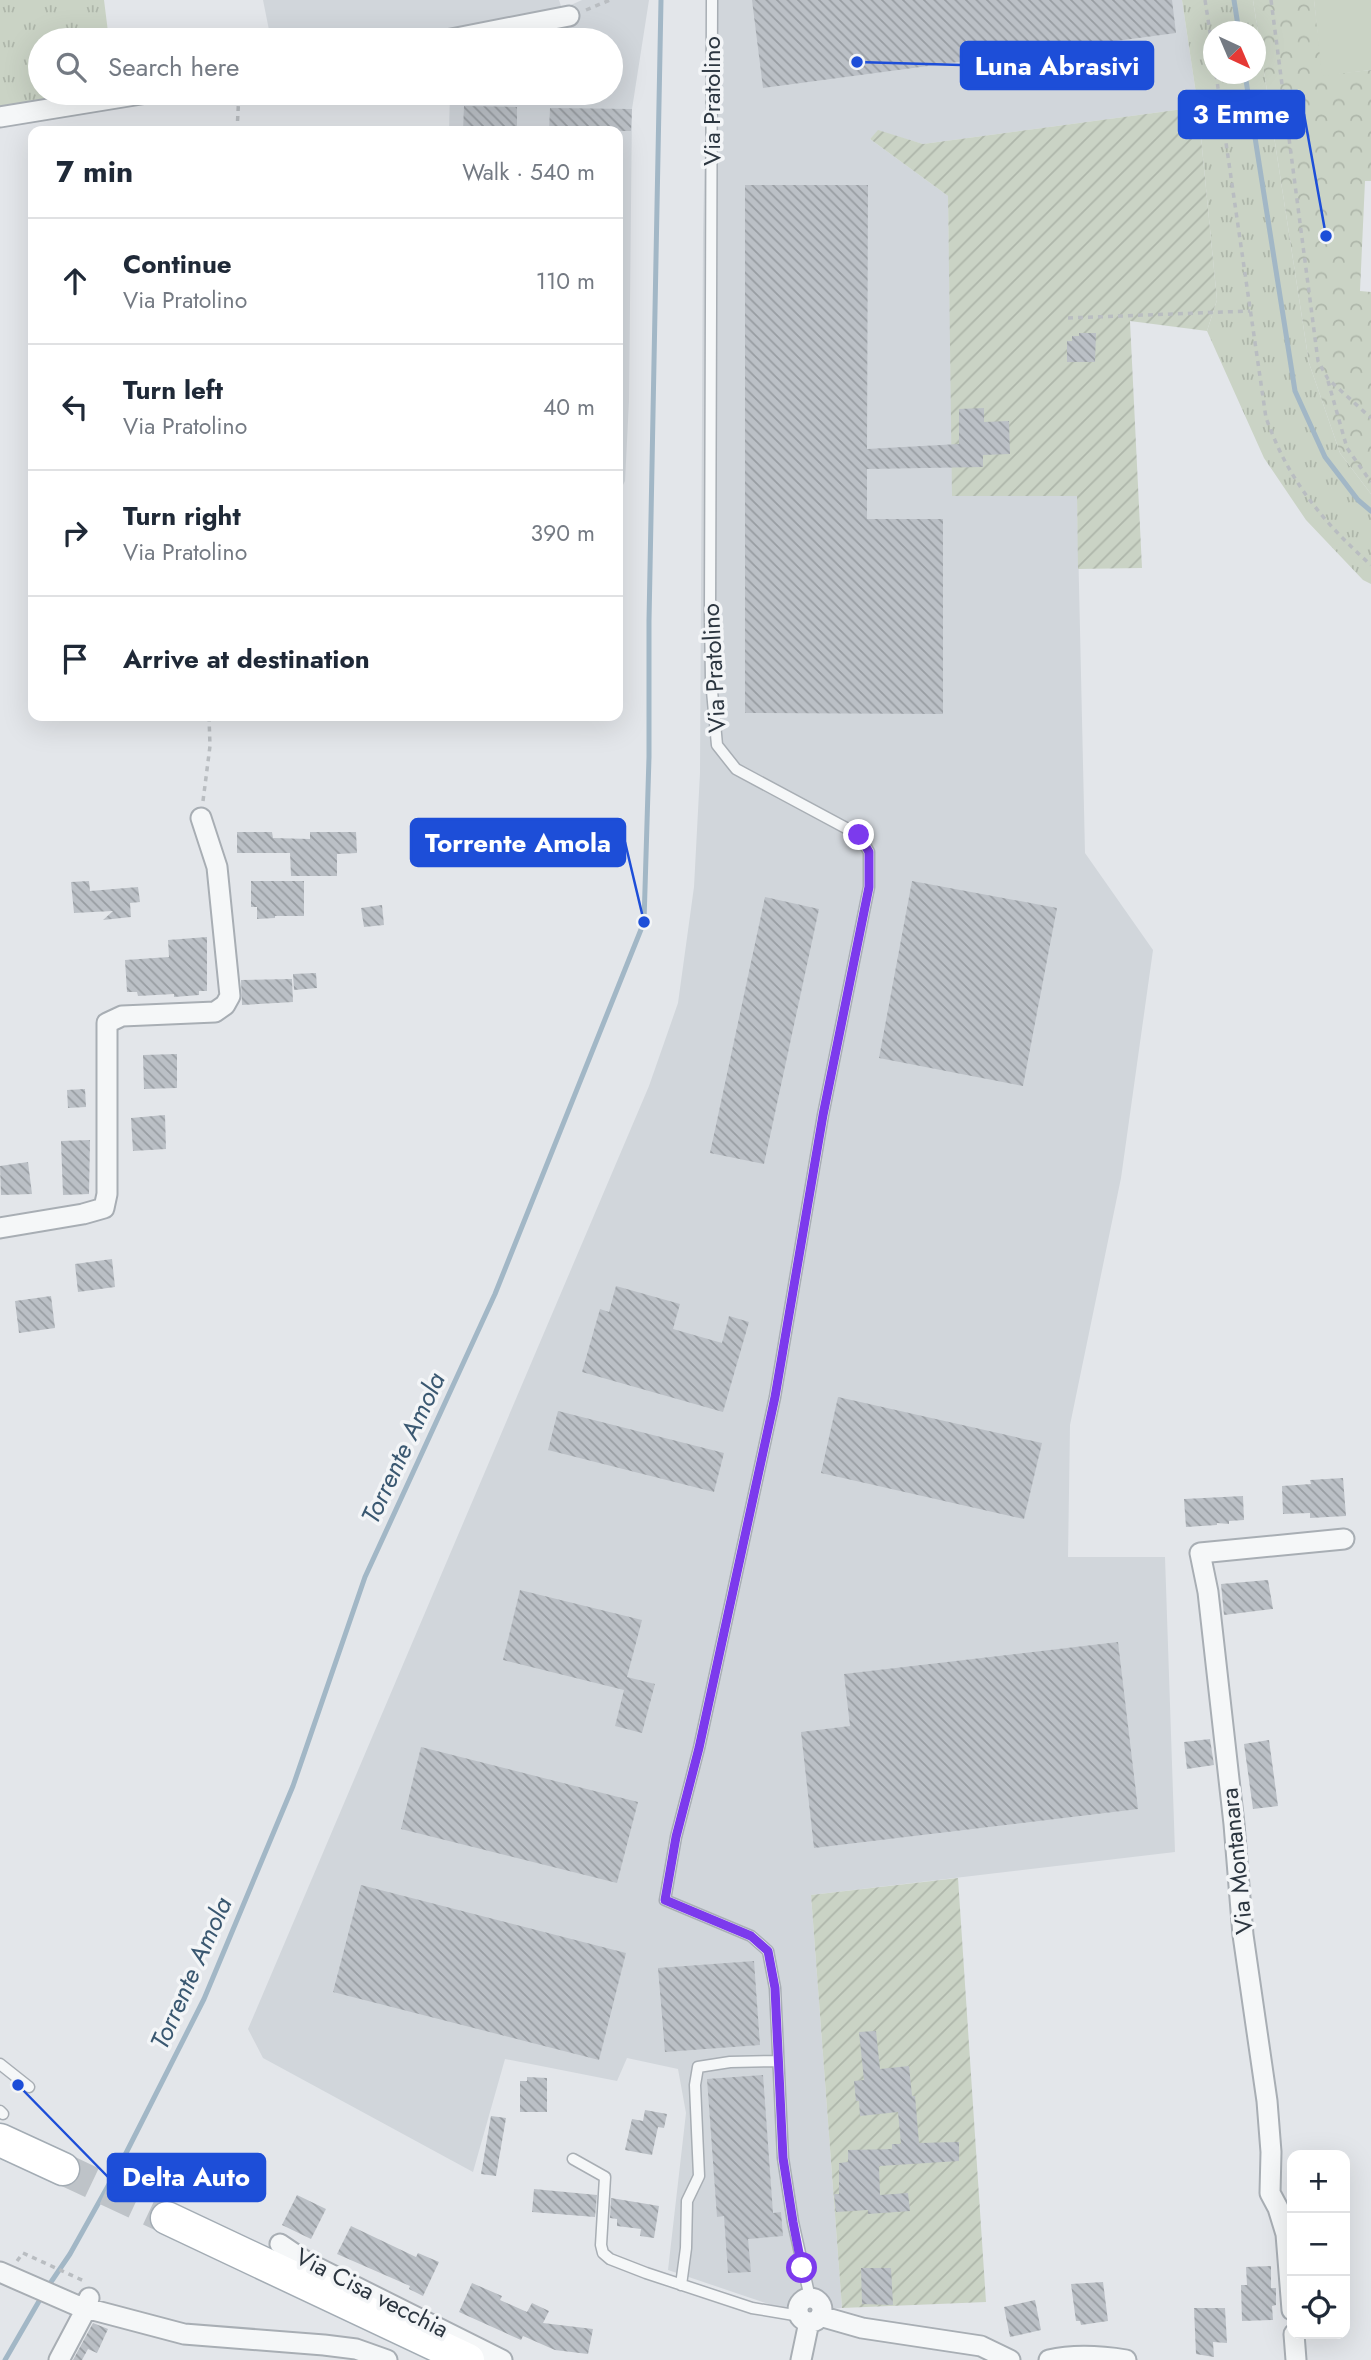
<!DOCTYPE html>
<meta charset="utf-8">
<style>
:root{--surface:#fff;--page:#f2f2f3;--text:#1f2937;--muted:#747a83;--line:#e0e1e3}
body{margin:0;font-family:Jost,sans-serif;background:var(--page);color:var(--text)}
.controls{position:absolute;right:21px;bottom:21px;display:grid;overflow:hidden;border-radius:14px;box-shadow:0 7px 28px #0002}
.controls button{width:63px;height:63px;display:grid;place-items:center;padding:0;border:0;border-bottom:2px solid var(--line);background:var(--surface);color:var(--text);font:35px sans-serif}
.compass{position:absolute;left:1203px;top:21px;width:63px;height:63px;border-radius:50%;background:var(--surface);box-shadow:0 7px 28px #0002;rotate:136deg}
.stop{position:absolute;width:21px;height:21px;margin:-16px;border:5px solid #7c3aed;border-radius:50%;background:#fff}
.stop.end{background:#7c3aed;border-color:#fff;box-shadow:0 2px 7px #0008}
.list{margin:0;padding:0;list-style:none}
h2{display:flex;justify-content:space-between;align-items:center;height:91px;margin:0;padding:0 28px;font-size:30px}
h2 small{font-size:23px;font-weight:400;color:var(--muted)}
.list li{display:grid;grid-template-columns:46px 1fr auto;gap:21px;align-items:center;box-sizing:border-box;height:126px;padding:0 28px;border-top:2px solid var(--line)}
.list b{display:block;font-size:26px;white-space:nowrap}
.list p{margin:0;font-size:23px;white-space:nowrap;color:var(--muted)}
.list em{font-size:23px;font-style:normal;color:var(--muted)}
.icon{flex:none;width:38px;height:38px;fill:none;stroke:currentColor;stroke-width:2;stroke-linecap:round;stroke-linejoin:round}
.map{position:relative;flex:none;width:1371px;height:2360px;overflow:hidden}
.search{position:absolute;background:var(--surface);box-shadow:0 7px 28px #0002;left:28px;top:28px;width:595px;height:77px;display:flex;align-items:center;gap:18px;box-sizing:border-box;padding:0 24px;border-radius:38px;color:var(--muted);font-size:26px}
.panel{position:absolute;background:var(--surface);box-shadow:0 7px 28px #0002;left:28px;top:126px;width:595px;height:595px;border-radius:14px}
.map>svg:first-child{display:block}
.built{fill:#d1d6db}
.grass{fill:url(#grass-tufts);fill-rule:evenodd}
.park{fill:url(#park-crowns)}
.garden{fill:url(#garden-furrows)}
.pitch{fill:#cad3c5}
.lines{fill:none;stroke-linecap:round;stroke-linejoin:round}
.stream{stroke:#a2b7c6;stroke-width:5}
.building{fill:url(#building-back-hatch)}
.primary-tunnel{stroke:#bec3c8;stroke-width:32;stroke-dasharray:32 16;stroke-linecap:butt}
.lane-casing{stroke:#a8aeb4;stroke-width:13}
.street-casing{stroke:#a8aeb4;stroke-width:23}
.primary-casing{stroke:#a3acb4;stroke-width:35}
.path{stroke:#b9bdc1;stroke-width:3.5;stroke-dasharray:5 5;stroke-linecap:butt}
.lane{stroke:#f5f7f8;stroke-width:10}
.street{stroke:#f5f7f8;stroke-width:19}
.primary{stroke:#fff;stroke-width:32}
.route{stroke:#7c3aed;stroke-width:9}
.labels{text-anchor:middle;stroke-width:7;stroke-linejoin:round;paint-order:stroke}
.street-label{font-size:24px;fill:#2c3640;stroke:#f3f5f7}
.water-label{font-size:26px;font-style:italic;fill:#3a5871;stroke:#f3f5f7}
.leader{fill:none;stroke:#1d4ed8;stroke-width:2.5}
.callout-dot{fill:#1d4ed8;stroke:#f3f5f7;stroke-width:2.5}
.callout{fill:#1d4ed8;stroke:#1d4ed8;stroke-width:2.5}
.callout-label{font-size:26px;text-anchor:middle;font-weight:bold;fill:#fff}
</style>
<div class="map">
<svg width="1371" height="2360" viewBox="0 0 1371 2360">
<defs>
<pattern id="grass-tufts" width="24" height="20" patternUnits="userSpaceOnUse" patternTransform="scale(1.75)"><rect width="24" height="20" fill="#cad3c5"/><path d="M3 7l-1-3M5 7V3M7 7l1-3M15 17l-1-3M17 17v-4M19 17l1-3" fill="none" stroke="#aeb6aa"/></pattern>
<pattern id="park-crowns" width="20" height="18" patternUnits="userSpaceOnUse" patternTransform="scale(1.75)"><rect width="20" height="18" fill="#cad3c5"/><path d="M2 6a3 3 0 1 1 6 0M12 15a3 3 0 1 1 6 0" fill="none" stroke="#aeb6aa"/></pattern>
<pattern id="garden-furrows" width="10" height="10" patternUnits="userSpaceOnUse" patternTransform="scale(1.75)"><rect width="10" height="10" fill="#cad3c5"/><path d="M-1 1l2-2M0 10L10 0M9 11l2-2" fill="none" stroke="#aeb6aa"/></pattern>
<pattern id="building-back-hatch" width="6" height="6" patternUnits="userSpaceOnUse" patternTransform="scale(1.75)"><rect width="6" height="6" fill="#bbc0c6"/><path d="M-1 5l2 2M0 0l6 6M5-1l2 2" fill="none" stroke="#989da2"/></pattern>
</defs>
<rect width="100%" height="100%" fill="#e3e6ea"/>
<!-- built -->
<path class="built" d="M263 0H559L562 9 582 0H649L632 109 629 401 625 481 618 495V131H449L450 93H611V40H450L449 31 404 40H271Z
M708 0H1182L1198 107 923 144 878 131 870 139 948 196 953 496H1077L1085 853 1153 950 1121 1178 1070 1425 1068 1557H1165L1175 1852 811 1895 842 2308 789 2311 668 2270 686 2113 678 2069 627 2058 617 2081 505 2059 473 2172 263 2058 248 2029 649 1086 678 1003 694 887 700 773 703 233Z"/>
<!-- grass -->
<path class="grass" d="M0 0H104L109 40H40V93H82L0 107Z
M1182 0H1253L1309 363 1340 453 1371 494V584L1363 580 1306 520 1264 458 1207 331 1217 300 1198 107ZM1214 32H1256V74H1214Z"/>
<!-- park -->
<path class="park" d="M1253 0H1314L1323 75 1371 70V181H1365L1360 291 1371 292V494L1340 453 1309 363Z"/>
<!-- garden -->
<path class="garden" d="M1198 107 1217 300 1207 331 1130 321 1142 568 1078 569 1077 496H952L948 196 870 139 878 130 923 144Z
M958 1878 986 2302 842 2308 811 1895Z"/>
<!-- pitch -->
<path class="pitch" d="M1314 0H1371V70L1322 76Z"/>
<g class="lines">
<!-- stream -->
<path class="stream" d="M1234 0 1239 32
M1245 74 1295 391 1325 457 1358 500 1371 511
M47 2288 70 2254 122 2161 204 1999 293 1786 365 1577 495 1294 644 922 649 757V621L661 0
M5 2360 42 2296"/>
</g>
<!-- building -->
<path class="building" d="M752 0H1172L1176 33 763 88Z
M464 106 517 107V131H463Z
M550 108 632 109 631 131H549Z
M745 185H868L867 449 959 444V409L984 408V422L1009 421 1010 454 983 455V467L867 469V519H943V714L745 713Z
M1079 333H1096L1095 362H1067V341H1072V336H1079Z
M237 832H272L273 838 310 839V832H356L357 853 337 854V876H291L290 853H237Z
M89 881 90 891 138 887 140 902 130 903 131 917 103 920 113 911 74 913 71 882Z
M251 881H304V916H275V918L257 919V907H251Z
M912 881 1057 908 1023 1086 879 1058Z
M765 897 819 909 764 1164 710 1153Z
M382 905 384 925 364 927 361 908Z
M207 937V991H199V995L174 997V994L138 996 137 992H127L125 960 169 957 168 940Z
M316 973 317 988 294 990 293 974Z
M292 979 293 1002 242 1005 241 980Z
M177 1054V1088L144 1089 143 1055Z
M85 1089 86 1107 68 1108 67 1090Z
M165 1115 166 1149 133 1151 131 1118Z
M90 1140 89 1194 63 1195 61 1141Z
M28 1162 32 1194 1 1195 0 1166Z
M112 1259 115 1287 78 1292 75 1264Z
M616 1286 680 1304 673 1329 722 1343 729 1316 749 1322 723 1412 582 1372 600 1309 609 1312Z
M51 1296 55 1328 19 1333 15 1301Z
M838 1397 1042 1443 1024 1519 821 1473Z
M558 1411 724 1453 714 1492 548 1450Z
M1343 1478 1346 1516 1310 1518V1513L1283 1514 1282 1486 1311 1484 1310 1480Z
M1243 1496 1244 1520 1229 1521V1524L1217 1523V1525L1186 1527 1184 1499Z
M1268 1580 1273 1609 1224 1615 1221 1584Z
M520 1590 642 1620 627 1677 655 1684 642 1733 615 1726 624 1690 503 1660Z
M1118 1642 1138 1809 814 1848 801 1732 850 1726 844 1674Z
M1210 1739 1214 1765 1187 1769 1184 1742Z
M1269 1740 1278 1806 1253 1809 1244 1744Z
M421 1747 638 1802 617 1883 401 1829Z
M361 1885 626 1953 599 2060 333 1992Z
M754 1961 760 2045 665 2052 658 1968Z
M876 2031 880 2069 909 2066 912 2096H915L919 2143 959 2142V2161L879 2166 880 2195 908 2193 910 2211 868 2214V2210L836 2212 834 2194H839V2163L848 2162V2150L892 2149V2144H901L898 2112 860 2116 859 2101H856L854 2081 864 2080 859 2032Z
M763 2075 773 2213 781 2212 783 2236 748 2239 751 2272 728 2273 724 2216 717 2217 707 2079Z
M527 2077 547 2078V2112H520V2081H527Z
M645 2110 667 2114 664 2128 658 2127 652 2155 625 2150 632 2119 643 2121Z
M491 2116 506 2118 496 2176 481 2174Z
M534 2189 597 2195 595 2217 532 2212Z
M297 2195 326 2209 311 2239 282 2225Z
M611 2198 659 2206 654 2238 640 2236 641 2229 617 2226V2219L610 2218Z
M351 2226 416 2257 418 2253 439 2262 423 2296 409 2289 410 2286 337 2254Z
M1271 2266V2288H1276V2305L1272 2306 1273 2320 1242 2321 1241 2285H1247L1246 2267Z
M861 2268H891L893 2305 862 2304Z
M1103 2282 1108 2321 1081 2325 1080 2321H1076L1071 2284Z
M472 2283 502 2296 500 2300 527 2312 532 2303 549 2311 543 2323 593 2329 588 2354 555 2350 523 2336 521 2340 459 2312Z
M1035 2300 1041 2330 1010 2337 1004 2307Z
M1194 2308H1225L1227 2343 1213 2342 1214 2357 1196 2354Z
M93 2323 108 2329 97 2353 88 2349 82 2360H73Z"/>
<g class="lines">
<!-- primary-tunnel -->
<path class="primary-tunnel" d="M63 2169 167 2218"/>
<defs>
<path id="lane" d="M712 0 710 613 711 680 717 745 736 769 859 835 869 852V887L823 1115 775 1397 699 1748 676 1837 665 1900 751 1936 768 1951 775 1988 783 2158 793 2222 810 2298
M0 2064 29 2087
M0 2111 3 2114
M573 2159 605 2177 601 2245 603 2253 610 2259 646 2273 752 2308 800 2316
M681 2285 686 2248 687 2201 699 2176 695 2085 698 2067 730 2062 778 2061"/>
<path id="street" d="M446 40 569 16
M0 117 147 93
M0 1228 83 1214 104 1208 107 1194V1023L122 1016 215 1012 225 1005 230 996 217 867 201 818
M280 2244 308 2263 502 2360
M0 2272 78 2306 184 2334 324 2345 356 2349 387 2360
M798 2310a12 12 0 1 1 24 0a12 12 0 1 1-24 0Z
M1292 2310 1286 2234 1278 2208 1270 2193 1271 2152 1267 2101 1243 1935 1234 1824 1208 1592 1200 1553 1344 1539
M820 2316 862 2328 981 2346 1010 2360
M1294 2334 1296 2360
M59 2360 86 2309 89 2298
M801 2360 809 2322
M1049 2360C1075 2354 1101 2356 1126 2360"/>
<path id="primary" d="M0 2140 63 2169
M167 2218 468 2360"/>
</defs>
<!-- lane casing -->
<use href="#lane" class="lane-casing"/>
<!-- street casing -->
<use href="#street" class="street-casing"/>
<!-- primary casing -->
<use href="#primary" class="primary-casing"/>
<!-- path -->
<path class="path" d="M1205 0 1214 58
M1271 0 1318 361 1328 379 1371 418
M586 10 610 0
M1216 74 1266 418C1272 433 1278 449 1286 463 1307 502 1338 536 1371 565
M237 131 239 93
M1068 318 1250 311
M1328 381 1347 448 1371 482
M203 801 210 746 209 716
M17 2261 23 2253 84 2281"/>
<!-- lane -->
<use href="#lane" class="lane"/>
<!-- street -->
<use href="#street" class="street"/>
<!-- primary -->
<use href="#primary" class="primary"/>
</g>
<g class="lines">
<!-- route -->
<path class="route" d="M802 2268 793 2222 783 2158 775 1988 768 1951 751 1936 665 1900 676 1837 699 1748 775 1397 823 1115 869 887V852L859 835"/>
</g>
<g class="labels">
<!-- street labels -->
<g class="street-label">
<text transform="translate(712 101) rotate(-90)" y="8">Via Pratolino</text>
<text transform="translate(714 668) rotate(-93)" y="8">Via Pratolino</text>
<text transform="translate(1237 1861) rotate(-96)" y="8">Via Montanara</text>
<text transform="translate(372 2293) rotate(27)" y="8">Via Cisa vecchia</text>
</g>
<!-- water labels -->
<g class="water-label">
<text transform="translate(403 1448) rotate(-65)" y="9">Torrente Amola</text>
<text transform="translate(191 1973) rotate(-66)" y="9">Torrente Amola</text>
</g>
</g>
<!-- callouts -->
<path class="leader" d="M857 62L961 65M1326 236L1304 114M644 922L625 842M18 2085L108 2177"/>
<g class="callout-dot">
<circle cx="857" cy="62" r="7"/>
<circle cx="1326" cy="236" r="7"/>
<circle cx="644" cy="922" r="7"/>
<circle cx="18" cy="2085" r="7"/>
</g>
<g class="callout">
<rect x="961" y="42" width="192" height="47" rx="7"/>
<rect x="1179" y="91" width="125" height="47" rx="7"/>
<rect x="411" y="819" width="214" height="47" rx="7"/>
<rect x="108" y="2154" width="157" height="47" rx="7"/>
</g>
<g class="callout-label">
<text x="1057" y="75">Luna Abrasivi</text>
<text x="1241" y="123">3 Emme</text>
<text x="518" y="852">Torrente Amola</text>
<text x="186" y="2186">Delta Auto</text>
</g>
</svg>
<div class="controls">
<button>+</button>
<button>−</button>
<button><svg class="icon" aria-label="locate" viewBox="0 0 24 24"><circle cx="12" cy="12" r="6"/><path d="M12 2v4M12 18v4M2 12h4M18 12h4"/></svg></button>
</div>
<svg class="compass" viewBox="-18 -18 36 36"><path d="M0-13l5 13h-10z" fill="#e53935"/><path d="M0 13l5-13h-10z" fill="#747a83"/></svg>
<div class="stop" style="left:802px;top:2268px"></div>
<div class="stop end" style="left:859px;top:835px"></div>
<div class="search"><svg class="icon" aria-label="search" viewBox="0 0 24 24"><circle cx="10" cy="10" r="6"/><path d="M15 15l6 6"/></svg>Search here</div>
<section class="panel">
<h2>7 min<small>Walk · 540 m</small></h2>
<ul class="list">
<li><svg class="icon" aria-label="ahead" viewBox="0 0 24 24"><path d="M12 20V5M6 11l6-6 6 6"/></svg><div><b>Continue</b><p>Via Pratolino</p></div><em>110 m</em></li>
<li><svg class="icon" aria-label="left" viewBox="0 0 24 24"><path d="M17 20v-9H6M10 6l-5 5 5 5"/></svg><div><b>Turn left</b><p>Via Pratolino</p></div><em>40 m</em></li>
<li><svg class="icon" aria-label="right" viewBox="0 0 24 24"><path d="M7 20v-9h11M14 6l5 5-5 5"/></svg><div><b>Turn right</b><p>Via Pratolino</p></div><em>390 m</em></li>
<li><svg class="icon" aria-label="arrive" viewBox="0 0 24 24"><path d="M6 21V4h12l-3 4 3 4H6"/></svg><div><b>Arrive at destination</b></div></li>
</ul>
</section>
</div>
